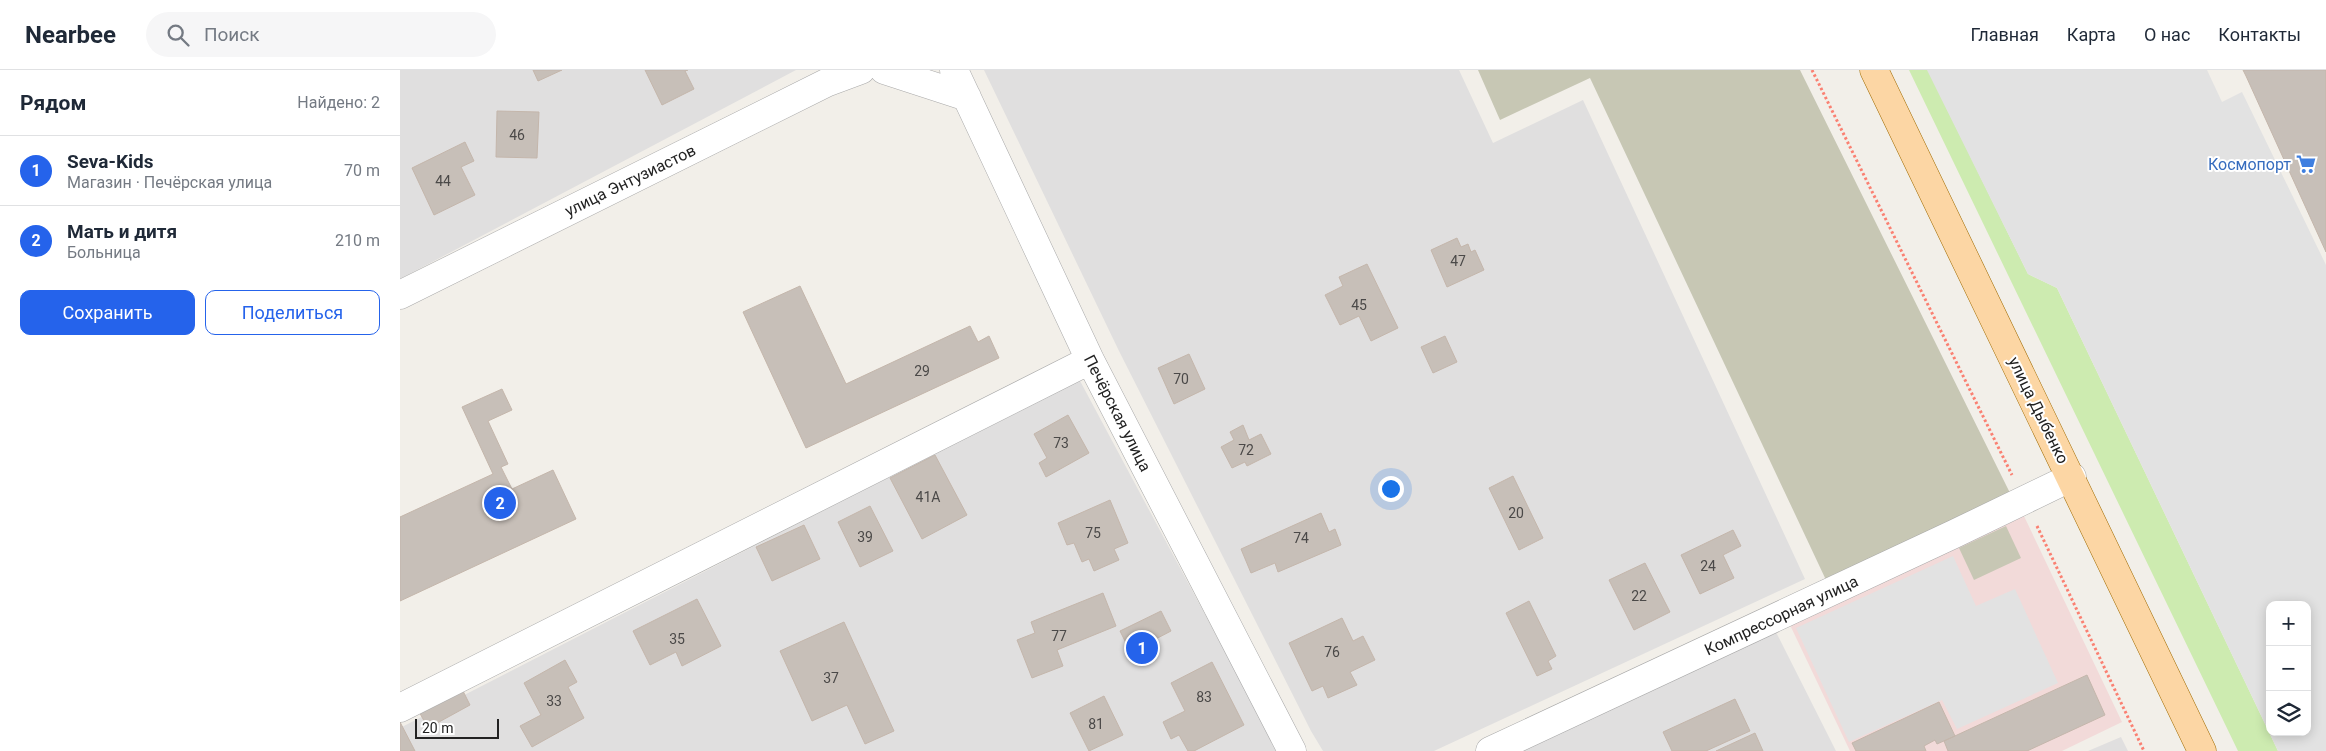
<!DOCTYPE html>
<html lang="ru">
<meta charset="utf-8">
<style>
:root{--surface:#fff;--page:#f6f6f7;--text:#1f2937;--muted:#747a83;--line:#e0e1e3;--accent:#2563eb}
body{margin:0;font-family:Roboto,sans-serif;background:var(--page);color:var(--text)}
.controls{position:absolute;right:15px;bottom:15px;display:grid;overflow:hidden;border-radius:10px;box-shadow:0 2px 12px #0003}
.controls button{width:45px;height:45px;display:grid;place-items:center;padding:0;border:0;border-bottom:1px solid var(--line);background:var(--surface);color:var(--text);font:25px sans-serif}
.scale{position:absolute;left:15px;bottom:12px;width:84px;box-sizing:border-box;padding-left:5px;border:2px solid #222;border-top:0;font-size:14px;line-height:18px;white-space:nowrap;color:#222;-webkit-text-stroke:4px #fff;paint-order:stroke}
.you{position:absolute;left:990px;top:418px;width:18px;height:18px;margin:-12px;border:4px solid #fff;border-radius:50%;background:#1a73e8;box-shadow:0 0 0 8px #1a73e833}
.badge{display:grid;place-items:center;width:32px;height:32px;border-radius:50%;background:var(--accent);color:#fff;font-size:16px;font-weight:700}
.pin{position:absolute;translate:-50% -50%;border:2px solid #fff;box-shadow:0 1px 5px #0006}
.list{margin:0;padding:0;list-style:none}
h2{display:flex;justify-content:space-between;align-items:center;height:65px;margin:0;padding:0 20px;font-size:21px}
h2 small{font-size:16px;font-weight:400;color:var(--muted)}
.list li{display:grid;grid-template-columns:32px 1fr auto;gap:15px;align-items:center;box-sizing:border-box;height:70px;padding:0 20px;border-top:1px solid var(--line)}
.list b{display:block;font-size:19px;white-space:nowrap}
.list p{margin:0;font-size:16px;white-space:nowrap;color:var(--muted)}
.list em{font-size:16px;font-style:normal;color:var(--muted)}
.actions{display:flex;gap:10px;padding:15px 20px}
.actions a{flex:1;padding:11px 0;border:1px solid var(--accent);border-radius:10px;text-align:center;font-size:18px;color:var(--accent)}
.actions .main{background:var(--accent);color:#fff}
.icon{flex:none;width:28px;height:28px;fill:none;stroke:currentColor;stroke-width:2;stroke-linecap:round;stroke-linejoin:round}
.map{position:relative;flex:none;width:1926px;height:681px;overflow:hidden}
header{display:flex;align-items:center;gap:30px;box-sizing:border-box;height:70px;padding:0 25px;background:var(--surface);border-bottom:1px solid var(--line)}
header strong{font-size:24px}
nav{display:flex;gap:28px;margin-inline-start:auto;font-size:18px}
.search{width:350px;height:45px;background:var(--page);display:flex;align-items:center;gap:12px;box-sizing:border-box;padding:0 18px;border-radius:28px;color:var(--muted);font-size:19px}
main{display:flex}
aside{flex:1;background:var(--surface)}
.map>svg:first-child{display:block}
.residential{fill:#e0dfdf}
.commercial{fill:#f2dad9}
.construction{fill:#c7c7b4}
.grass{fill:#cdebb0}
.parking{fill:#e2e2e2;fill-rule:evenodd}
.building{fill:#c7bfb8;stroke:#c4b6ab}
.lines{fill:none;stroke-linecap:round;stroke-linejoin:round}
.minor-casing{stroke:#a9a9a9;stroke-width:29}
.major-casing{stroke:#a06b00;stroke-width:29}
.path{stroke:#fa8072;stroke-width:3;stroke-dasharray:2.5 2.5;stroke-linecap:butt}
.minor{stroke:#fff;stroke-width:28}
.major{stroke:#fcd6a4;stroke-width:28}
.labels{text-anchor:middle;stroke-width:4;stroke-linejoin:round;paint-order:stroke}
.number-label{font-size:14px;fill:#4b4948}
.shop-label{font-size:16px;fill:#366cbe;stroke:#fff;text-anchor:end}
.street-label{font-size:16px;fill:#222;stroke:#fff}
</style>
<header>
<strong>Nearbee</strong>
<div class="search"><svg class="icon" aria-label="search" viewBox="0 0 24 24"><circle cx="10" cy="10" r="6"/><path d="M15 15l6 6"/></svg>Поиск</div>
<nav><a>Главная</a><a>Карта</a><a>О нас</a><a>Контакты</a></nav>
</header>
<main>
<aside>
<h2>Рядом<small>Найдено: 2</small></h2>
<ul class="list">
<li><span class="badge">1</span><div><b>Seva-Kids</b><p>Магазин · Печёрская улица</p></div><em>70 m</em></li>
<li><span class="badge">2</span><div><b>Мать и дитя</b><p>Больница</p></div><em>210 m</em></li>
</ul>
<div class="actions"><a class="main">Сохранить</a><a>Поделиться</a></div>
</aside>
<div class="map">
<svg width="1926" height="681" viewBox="0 0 1926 681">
<rect width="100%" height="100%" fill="#f2efe9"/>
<!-- residential -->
<path class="residential" d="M0 0H396L0 209Z
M584 0H1059L1093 73 1183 30 1405 509 1034 681H923L911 661 719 281Z
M679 309 878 681H0V658Z
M1375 560 1436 681H1095Z
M1721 667 1728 681H1688Z"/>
<!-- commercial -->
<path class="commercial" d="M1623 444 1722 652 1662 681H1450L1390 555Z"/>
<!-- construction -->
<path class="construction" d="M1078 0H1400L1611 425 1426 510 1190 8 1100 50Z
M1606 456 1621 488 1574 510 1559 478Z"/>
<!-- grass -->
<path class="grass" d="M1509 0H1528L1628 204 1657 218 1878 681H1838Z"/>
<!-- parking -->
<path class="parking" d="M1527 0H1807L1822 32 1842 22 1926 195V681H1878L1657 218 1628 204ZM1870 535H1907V662H1870Z
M1553 486 1576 536 1615 519 1658 613 1557 659 1542 630 1449 672 1396 558Z"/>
<!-- building -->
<path class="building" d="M133 0H162L138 11Z
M245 0H288L285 1 294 19 262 35Z
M1843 0H1926V182L1846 6Z
M97 41 139 42 137 88 96 87Z
M65 72 74 91 61 97 75 125 34 145 12 98Z
M1057 168 1061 177 1068 174 1071 182 1075 180 1084 200 1047 217 1031 180Z
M967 194 998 258 971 271 959 246 940 255 925 225 943 216 939 207Z
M400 216 446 314 570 256 578 272 589 266 599 288 406 378 343 242Z
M1045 266 1057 292 1033 303 1021 277Z
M789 284 805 319 774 334 758 298Z
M102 319 112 340 88 351 108 394 101 397 112 419 153 400 176 449 0 531V447L93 404 62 337Z
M668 345 689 383 646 407 639 393 647 388 634 364Z
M843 355 849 370 861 364 871 384 847 396 845 392 832 398 821 377 834 370 830 362Z
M535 385 567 445 522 469 490 408Z
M1113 406 1143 468 1119 480 1089 418Z
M710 430 728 473 714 479 719 490 694 501 689 489 682 492 674 473 667 475 658 453Z
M470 436 493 481 460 497 438 452Z
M921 443 929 462 935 459 941 475 878 502 875 493 851 503 841 479Z
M404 455 420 489 372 511 356 477Z
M1333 460 1341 476 1323 485 1334 508 1300 524 1281 485Z
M1245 493 1270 542 1234 560 1209 510Z
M703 523 716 556 657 580 663 596 632 608 617 570 635 563 631 552Z
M297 529 321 576 282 596 276 582 250 595 233 561Z
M1129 531 1156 586 1148 591 1152 599 1137 606 1106 543Z
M761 541 771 561 750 572 755 583 736 593 720 561Z
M942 548 953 571 963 566 975 590 950 602 957 615 928 628 923 616 912 621 889 573Z
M444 552 494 661 465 674 447 635 412 651 380 581Z
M165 590 177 612 168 617 184 648 132 677 120 656 141 645 124 613Z
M812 592 844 655 794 681H788L779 665 771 669 763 652 785 641 771 613Z
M1687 605 1705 645 1627 681H1548L1544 671Z
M60 615 70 635 28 658 17 638Z
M704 626 723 665 689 681 670 643Z
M1335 629 1350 661 1306 681H1272L1263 662Z
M1539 632 1555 666 1537 674 1535 670 1524 676 1526 681H1456L1452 673Z
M0 652 15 681H0Z
M1355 663 1363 681H1316Z"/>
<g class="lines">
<defs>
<path id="minor" d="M484 0 567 27
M554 0 690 290 892 681
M0 225 426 13 461 0
M0 638 690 290
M1090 681 1554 464 1672 407"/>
<path id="major" d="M1474 0 1802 681"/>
</defs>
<!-- minor casing -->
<use href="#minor" class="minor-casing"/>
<!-- major casing -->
<use href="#major" class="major-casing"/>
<!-- path -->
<path class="path" d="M1412 0 1612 405
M1637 456 1744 681"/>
<!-- minor -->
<use href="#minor" class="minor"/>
<!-- major -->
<use href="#major" class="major"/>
</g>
<!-- icons -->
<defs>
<symbol id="supermarket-bare" viewBox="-9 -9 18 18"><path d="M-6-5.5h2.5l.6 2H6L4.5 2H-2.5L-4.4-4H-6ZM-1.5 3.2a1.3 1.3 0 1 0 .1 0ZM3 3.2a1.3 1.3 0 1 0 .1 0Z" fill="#3f7fe0" stroke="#fff" stroke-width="2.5" paint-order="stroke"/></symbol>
</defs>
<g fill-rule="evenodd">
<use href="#supermarket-bare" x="1892" y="80" width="28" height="28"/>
</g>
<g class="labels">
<!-- number labels -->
<g class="number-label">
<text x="117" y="70">46</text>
<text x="43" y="116">44</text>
<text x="1058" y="196">47</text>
<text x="959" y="240">45</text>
<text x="522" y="306">29</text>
<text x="781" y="314">70</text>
<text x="661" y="378">73</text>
<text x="846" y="385">72</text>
<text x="528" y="432">41А</text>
<text x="1116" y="448">20</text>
<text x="693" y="468">75</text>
<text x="465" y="472">39</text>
<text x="901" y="473">74</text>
<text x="1308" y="501">24</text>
<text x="1239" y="531">22</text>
<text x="659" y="571">77</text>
<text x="277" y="574">35</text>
<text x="932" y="587">76</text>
<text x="431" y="613">37</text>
<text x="804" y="632">83</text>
<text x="154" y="636">33</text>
<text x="696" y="659">81</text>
</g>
<!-- shop labels -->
<g class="shop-label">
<text x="1891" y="100">Космопорт</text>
</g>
<!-- street labels -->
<g class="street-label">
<text transform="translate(230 110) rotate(-26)" y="6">улица Энтузиастов</text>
<text transform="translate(1639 340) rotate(64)" y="6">улица Дыбенко</text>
<text transform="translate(718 343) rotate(63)" y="6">Печёрская улица</text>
<text transform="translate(1381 545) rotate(-25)" y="6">Компрессорная улица</text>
</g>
</g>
</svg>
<div class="controls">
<button>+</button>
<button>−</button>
<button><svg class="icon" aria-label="layers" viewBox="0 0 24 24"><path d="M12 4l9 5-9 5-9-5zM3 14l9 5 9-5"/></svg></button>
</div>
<div class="scale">20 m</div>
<div class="you"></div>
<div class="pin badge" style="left:742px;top:578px">1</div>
<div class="pin badge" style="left:100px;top:433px">2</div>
</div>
</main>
